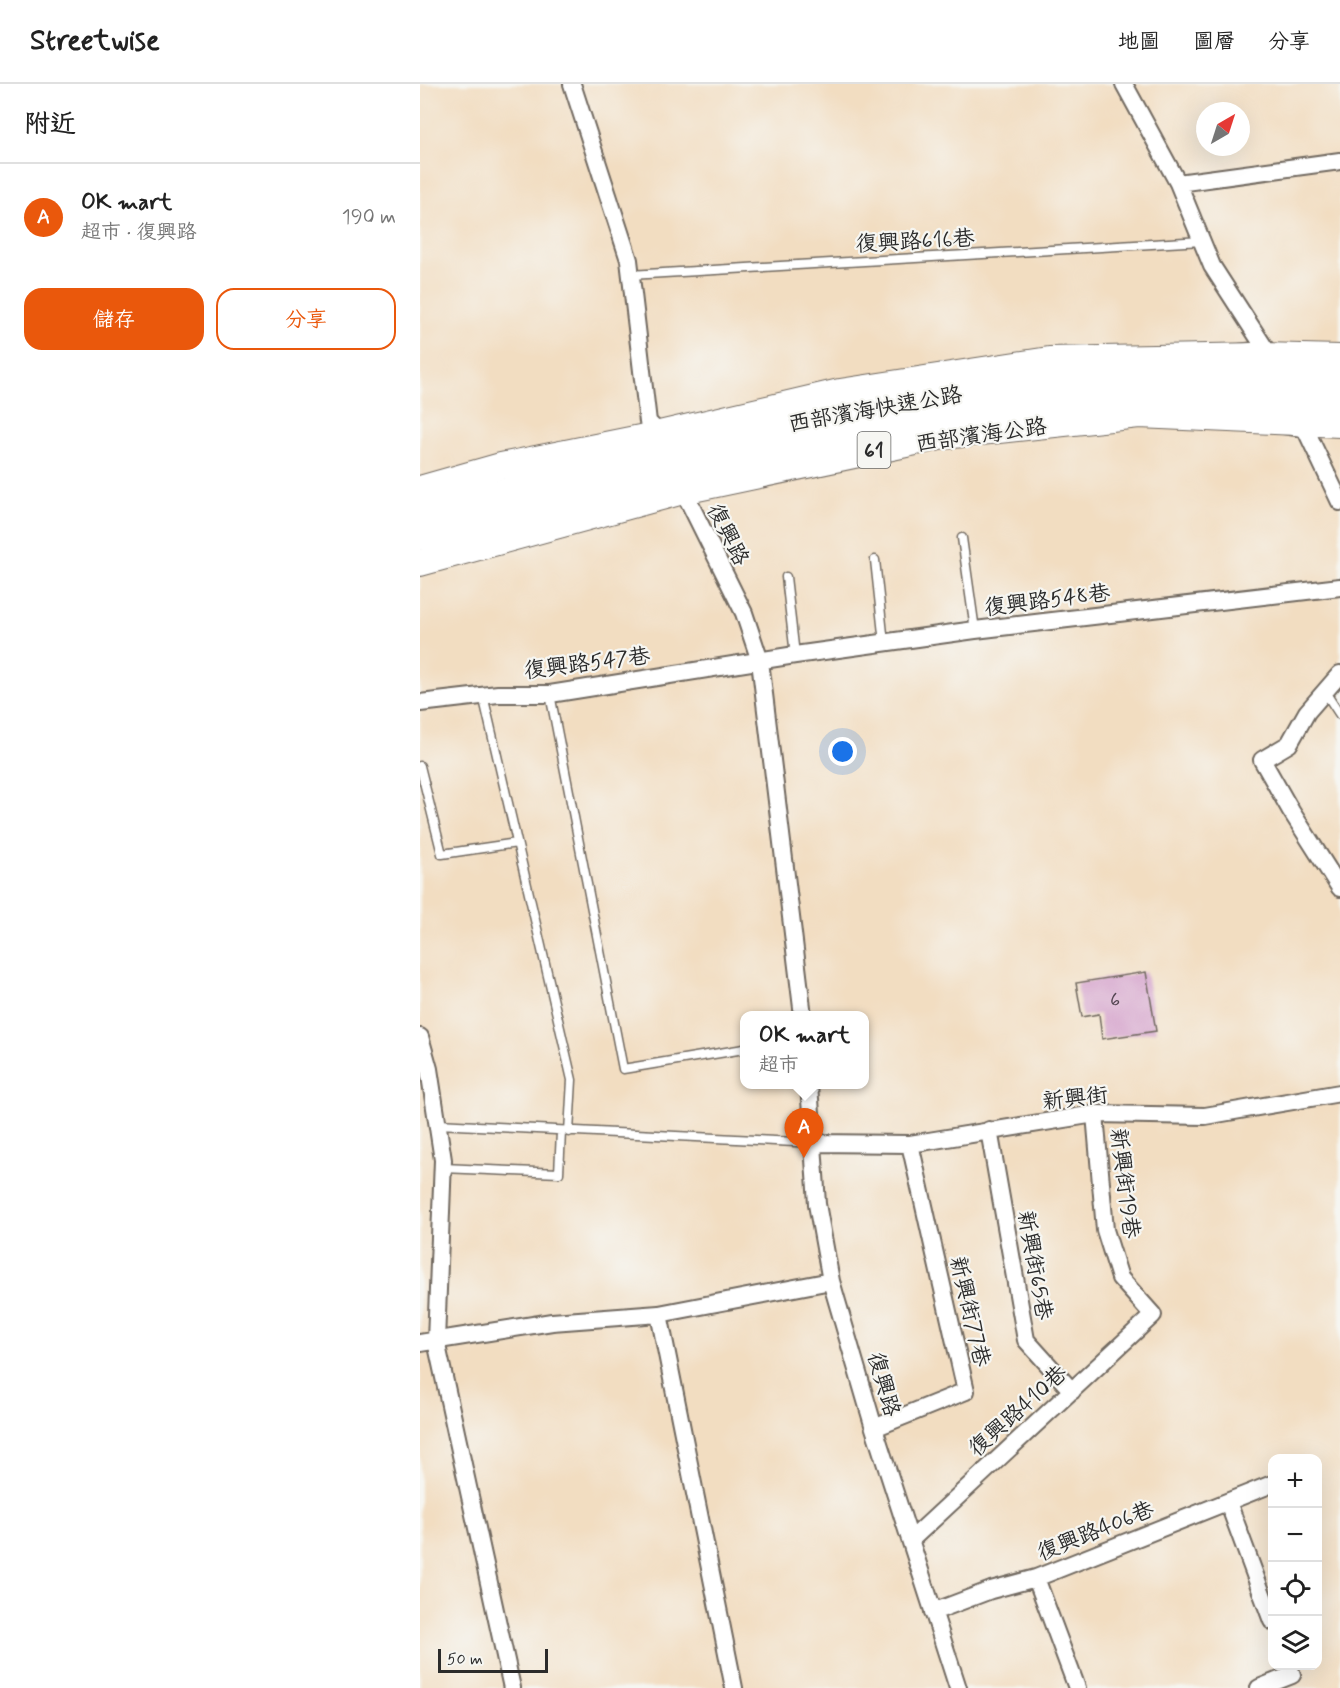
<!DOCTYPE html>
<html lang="zh-TW">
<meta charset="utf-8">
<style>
:root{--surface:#fff;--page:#f6f6f6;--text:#222;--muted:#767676;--line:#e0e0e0;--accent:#ea580c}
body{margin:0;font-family:Mynerve,"LXGW WenKai TC",sans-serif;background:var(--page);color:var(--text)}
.controls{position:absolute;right:18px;bottom:18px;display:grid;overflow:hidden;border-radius:12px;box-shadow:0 6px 24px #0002}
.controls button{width:54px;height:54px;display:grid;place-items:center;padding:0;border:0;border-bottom:2px solid var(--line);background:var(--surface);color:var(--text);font:30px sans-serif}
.compass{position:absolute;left:776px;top:18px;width:54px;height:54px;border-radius:50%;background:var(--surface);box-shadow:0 6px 24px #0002;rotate:39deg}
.scale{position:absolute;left:18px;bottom:15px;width:110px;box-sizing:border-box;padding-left:6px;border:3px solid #2b2b2b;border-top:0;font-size:16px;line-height:21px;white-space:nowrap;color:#2b2b2b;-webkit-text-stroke:4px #f6f6f2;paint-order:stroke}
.you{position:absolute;left:423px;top:668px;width:21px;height:21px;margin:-15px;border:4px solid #fff;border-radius:50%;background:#1a73e8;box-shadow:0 0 0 9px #1a73e833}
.badge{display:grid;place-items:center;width:39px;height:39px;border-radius:50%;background:var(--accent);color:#fff;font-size:20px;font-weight:700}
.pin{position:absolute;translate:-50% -50px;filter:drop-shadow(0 2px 3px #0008)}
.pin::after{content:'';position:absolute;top:32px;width:21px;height:18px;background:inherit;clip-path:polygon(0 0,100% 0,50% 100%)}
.popup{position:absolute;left:320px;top:927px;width:129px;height:78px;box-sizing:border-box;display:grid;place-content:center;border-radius:12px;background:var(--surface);filter:drop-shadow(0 2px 4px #0005);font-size:20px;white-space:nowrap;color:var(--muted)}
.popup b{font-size:22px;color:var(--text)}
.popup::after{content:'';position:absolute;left:50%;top:100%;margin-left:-12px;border:12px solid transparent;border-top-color:var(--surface)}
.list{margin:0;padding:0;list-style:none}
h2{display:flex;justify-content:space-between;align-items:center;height:78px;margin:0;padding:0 24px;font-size:26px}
h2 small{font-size:20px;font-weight:400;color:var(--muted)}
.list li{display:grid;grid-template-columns:39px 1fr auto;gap:18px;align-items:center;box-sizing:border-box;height:108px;padding:0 24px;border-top:2px solid var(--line)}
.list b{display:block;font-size:22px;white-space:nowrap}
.list p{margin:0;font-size:20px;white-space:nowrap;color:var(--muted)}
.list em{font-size:20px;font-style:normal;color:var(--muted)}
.actions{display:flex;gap:12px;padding:18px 24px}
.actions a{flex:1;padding:14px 0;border:2px solid var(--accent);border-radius:18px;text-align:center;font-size:21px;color:var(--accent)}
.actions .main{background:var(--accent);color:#fff}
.icon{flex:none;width:33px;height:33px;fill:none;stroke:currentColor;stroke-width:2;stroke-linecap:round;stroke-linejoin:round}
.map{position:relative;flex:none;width:920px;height:1604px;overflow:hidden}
header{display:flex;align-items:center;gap:36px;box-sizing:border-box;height:84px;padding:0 30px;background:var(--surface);border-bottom:2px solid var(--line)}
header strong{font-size:28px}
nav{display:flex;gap:33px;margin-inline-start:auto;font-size:21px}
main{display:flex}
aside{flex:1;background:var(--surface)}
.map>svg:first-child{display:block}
.building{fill:#d096c6}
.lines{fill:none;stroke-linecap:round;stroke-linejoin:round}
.lane-casing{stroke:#716960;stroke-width:11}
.street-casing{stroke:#716960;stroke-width:20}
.primary-casing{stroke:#716960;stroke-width:28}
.highway-casing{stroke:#716960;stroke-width:32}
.lane{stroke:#fff;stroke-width:8}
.street{stroke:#fff;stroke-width:16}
.primary{stroke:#fff;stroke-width:26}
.highway{stroke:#fff;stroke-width:28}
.labels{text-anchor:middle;stroke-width:4.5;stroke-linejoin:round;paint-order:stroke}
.number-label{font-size:20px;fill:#544652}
.shield{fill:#f6f6f2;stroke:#686867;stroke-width:1.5}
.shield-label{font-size:21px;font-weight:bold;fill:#2b2b2b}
.street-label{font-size:22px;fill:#2b2b2b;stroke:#f6f6f2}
</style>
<header>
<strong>Streetwise</strong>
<nav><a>地圖</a><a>圖層</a><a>分享</a></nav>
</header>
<main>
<aside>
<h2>附近<small></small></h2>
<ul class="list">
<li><span class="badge">A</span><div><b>OK mart</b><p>超市 · 復興路</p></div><em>190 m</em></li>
</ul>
<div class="actions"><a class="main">儲存</a><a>分享</a></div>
</aside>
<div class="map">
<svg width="920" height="1604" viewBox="0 0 920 1604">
<rect width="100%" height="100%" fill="#f6f6f2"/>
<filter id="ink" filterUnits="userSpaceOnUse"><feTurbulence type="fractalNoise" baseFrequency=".0167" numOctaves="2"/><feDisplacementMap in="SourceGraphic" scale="12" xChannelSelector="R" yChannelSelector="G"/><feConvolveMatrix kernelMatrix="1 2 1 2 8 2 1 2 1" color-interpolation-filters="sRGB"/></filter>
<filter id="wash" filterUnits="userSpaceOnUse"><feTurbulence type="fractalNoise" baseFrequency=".008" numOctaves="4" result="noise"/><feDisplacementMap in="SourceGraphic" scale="24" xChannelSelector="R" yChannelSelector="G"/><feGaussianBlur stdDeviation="1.35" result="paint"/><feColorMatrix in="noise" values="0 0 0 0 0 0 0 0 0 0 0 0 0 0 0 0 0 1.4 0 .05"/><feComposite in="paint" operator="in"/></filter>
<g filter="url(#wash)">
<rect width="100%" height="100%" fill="#f2ddc1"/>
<g id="blocks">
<!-- building -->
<path class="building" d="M726 888 736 947 682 955 679 930 662 933 656 899Z"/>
</g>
</g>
<g filter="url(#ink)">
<use href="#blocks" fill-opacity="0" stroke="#716960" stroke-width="1.5"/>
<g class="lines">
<defs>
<path id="lane" d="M210 191 782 157
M542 454 555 546
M455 476 464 559
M366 493 375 571
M905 608 920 631
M130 610 203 985 324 965
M63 611 152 996 149 1048
M0 682 22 770 97 759
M18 1040 395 1059
M23 1084 139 1089 141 1048"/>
<path id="street" d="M152 0 209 176 228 338 240 350 243 357
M704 0 758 99 792 182 850 272
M758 99 920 77
M882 338 920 418
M260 400 324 529 340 577 383 932
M920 590 887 628 869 660 842 676 871 727 920 804
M0 619 78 610H130L375 571 555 546 920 503
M0 953 9 985 23 1076 16 1257 92 1604
M389 1000 397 1120 411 1197 454 1344 538 1604
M569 1046 606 1256 652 1307
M395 1059 490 1060 675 1030 785 1032 920 1009
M239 1230 314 1604
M0 1259 132 1238 239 1230 411 1197
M454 1344 546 1307 490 1060
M808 1418 852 1537
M492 1455 733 1231 700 1194 685 1146 675 1030
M616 1494 657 1604
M513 1528 571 1506 616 1494 852 1400
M839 1604 872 1591 869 1582"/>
<path id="primary" d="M0 405 81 382 240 350 420 308 629 276 841 272 920 274
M0 479 263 407 524 352 719 331 920 340"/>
<path id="highway" d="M786 279 841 272
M831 330 882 338
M0 430 247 367 405 330 521 310 691 292 920 295
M0 452 255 388 487 340 705 311 920 318"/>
</defs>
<!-- lane casing -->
<use href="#lane" class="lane-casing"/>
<!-- street casing -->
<use href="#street" class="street-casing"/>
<!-- primary casing -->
<use href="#primary" class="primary-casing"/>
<!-- highway casing -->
<use href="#highway" class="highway-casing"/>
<!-- lane -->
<use href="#lane" class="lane"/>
<!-- street -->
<use href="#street" class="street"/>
<!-- primary -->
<use href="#primary" class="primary"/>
<!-- highway -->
<use href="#highway" class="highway"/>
</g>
</g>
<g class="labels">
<!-- number labels -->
<g class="number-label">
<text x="695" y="922">6</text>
</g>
<!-- shield labels -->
<rect class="shield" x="437.5" y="348" width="33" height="36" rx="4.5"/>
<g class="shield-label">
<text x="454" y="373">61</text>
</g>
<!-- street labels -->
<g class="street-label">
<text transform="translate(495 156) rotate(-3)" y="8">復興路616巷</text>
<text transform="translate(455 324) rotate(-10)" y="8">西部濱海快速公路</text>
<text transform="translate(561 350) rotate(-8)" y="8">西部濱海公路</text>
<text transform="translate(309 450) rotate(63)" y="8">復興路</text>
<text transform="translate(627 515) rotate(-7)" y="8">復興路548巷</text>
<text transform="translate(167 578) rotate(-7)" y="8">復興路547巷</text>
<text transform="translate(655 1013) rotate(-6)" y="8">新興街</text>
<text transform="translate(706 1099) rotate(83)" y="8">新興街19巷</text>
<text transform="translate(616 1181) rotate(80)" y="8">新興街65巷</text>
<text transform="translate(551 1227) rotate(77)" y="8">新興街77巷</text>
<text transform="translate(465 1300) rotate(74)" y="8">復興路</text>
<text transform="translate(597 1326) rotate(-42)" y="8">復興路410巷</text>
<text transform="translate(675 1446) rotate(-22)" y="8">復興路406巷</text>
</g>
</g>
</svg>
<div class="controls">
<button>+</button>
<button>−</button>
<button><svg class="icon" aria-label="locate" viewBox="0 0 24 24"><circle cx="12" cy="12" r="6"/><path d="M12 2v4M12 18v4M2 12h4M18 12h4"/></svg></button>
<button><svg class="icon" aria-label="layers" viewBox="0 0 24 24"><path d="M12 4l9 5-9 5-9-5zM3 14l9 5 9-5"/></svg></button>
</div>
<svg class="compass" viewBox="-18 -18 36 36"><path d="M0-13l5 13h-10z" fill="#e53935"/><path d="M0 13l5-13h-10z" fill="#767676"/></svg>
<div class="scale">50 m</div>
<div class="you"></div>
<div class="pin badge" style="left:384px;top:1074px">A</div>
<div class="popup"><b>OK mart</b>超市</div>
</div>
</main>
